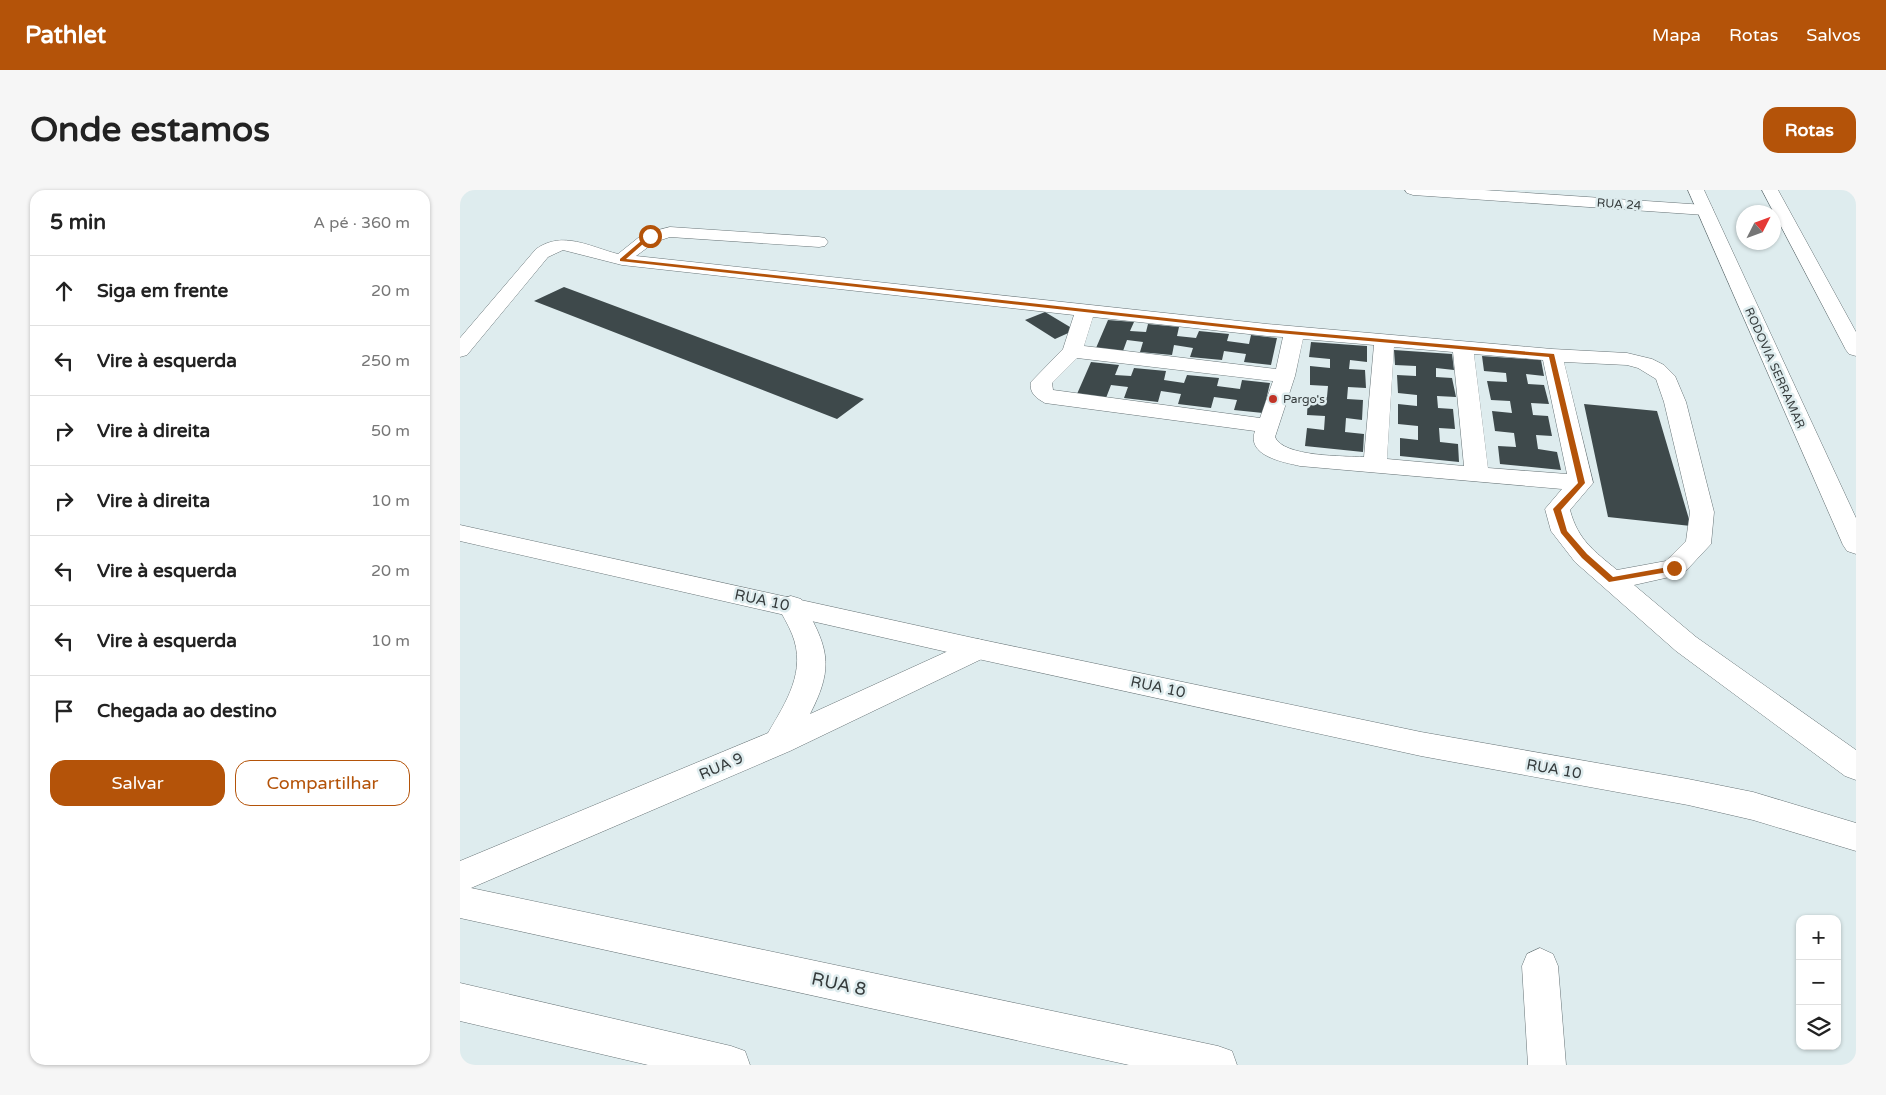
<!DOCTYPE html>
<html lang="pt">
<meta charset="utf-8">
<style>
:root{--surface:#fff;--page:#f6f6f6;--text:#222;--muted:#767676;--line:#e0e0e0;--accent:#b45309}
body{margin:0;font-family:"Varela Round",sans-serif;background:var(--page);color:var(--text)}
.controls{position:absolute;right:15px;bottom:15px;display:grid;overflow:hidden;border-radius:10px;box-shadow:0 1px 4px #0004}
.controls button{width:45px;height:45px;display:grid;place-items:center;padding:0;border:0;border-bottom:1px solid var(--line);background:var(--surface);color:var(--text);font:25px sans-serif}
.compass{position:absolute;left:1276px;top:15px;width:45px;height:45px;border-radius:50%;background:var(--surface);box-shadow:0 1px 4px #0004;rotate:48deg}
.stop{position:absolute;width:15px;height:15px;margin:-11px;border:4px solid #b45309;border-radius:50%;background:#fff}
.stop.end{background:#b45309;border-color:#fff;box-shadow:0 1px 5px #0008}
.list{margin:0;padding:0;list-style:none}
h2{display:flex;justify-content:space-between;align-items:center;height:65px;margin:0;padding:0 20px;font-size:21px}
h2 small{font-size:16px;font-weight:400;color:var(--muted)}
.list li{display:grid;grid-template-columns:32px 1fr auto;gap:15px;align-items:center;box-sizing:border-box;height:70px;padding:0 20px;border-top:1px solid var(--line)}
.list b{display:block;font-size:19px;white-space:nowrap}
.list em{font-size:16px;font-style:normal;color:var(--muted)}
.actions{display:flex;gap:10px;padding:15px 20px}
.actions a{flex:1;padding:11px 0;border:1px solid var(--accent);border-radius:15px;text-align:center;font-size:18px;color:var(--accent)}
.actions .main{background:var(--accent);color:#fff}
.icon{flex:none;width:28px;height:28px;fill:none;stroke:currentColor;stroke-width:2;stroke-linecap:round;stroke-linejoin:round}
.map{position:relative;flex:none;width:1396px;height:875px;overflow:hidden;border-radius:15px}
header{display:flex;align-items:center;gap:30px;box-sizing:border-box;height:70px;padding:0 25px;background:var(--accent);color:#fff}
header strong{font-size:24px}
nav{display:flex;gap:28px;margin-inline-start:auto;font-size:18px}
.intro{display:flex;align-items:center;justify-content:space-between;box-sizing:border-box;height:120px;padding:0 30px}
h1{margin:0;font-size:35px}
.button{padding:12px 22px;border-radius:15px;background:var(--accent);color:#fff;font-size:18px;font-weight:700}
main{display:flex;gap:30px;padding:0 30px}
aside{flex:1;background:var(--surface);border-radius:15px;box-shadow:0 1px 4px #0004}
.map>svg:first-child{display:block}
.building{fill:#3e494b}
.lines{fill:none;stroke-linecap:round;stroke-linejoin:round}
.minor-casing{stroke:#687477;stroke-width:1}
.tertiary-casing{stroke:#687477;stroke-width:1}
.primary-casing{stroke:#687477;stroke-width:1}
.minor{fill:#fff;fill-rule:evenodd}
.tertiary{fill:#fff;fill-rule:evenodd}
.primary{fill:#fff;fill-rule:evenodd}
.route{fill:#b45309}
.poi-dot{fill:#c13427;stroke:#deecee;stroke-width:2}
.labels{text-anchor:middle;stroke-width:5;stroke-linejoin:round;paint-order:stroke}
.far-street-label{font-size:12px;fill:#343a3b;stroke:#deecee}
.far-poi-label{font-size:12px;fill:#343a3b;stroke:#deecee;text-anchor:start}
.street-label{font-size:15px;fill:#343a3b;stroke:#deecee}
.near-street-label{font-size:18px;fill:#343a3b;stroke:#deecee}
</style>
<header>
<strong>Pathlet</strong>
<nav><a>Mapa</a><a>Rotas</a><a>Salvos</a></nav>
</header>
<div class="intro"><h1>Onde estamos</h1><a class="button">Rotas</a></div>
<main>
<aside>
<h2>5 min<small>A pé · 360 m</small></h2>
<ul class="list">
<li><svg class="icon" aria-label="ahead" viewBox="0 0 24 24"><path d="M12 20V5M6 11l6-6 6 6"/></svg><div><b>Siga em frente</b></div><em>20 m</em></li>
<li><svg class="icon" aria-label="left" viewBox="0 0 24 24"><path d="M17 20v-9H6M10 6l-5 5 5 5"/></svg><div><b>Vire à esquerda</b></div><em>250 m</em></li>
<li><svg class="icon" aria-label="right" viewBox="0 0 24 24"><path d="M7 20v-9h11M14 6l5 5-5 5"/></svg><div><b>Vire à direita</b></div><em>50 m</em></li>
<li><svg class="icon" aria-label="right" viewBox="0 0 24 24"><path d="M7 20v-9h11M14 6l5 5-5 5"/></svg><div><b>Vire à direita</b></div><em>10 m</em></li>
<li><svg class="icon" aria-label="left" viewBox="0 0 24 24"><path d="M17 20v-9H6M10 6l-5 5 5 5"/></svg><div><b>Vire à esquerda</b></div><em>20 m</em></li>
<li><svg class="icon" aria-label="left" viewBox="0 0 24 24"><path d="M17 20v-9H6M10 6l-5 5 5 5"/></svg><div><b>Vire à esquerda</b></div><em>10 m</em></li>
<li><svg class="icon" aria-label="arrive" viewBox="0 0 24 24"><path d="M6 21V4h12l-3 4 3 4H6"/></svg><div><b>Chegada ao destino</b></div></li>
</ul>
<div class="actions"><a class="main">Salvar</a><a>Compartilhar</a></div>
</aside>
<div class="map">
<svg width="1396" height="875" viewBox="0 0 1396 875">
<rect width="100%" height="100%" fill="#deecee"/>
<!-- building -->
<path class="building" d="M104 97 404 209 377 229 74 111Z
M585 122 615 140 595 149 565 130Z
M648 130 674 132 670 141 686 142 688 134 719 137 717 146 736 148 739 141 769 144 767 151 789 154 791 145 817 148 811 175 784 172 786 164 764 161 762 170 730 167 733 158 714 155 712 165 680 162 683 152 667 150 663 161 636 158Z
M851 152 907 156V172L890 170 889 179 905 180 906 198 888 197 887 209 903 210 902 230 886 228 885 242 904 244 903 262 845 256 847 238 864 240 865 226 847 225 848 206 867 207 868 196 850 195V176L870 178V169L849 167Z
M934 160 992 164 994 180 976 178V187L992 188 996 207 977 206 978 218 993 219 995 239 979 238 980 252 998 254 999 272 940 266V248L958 250V236L938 234V214L957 216V205L938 203 937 185 956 186V176L935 175Z
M1022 166 1081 170 1084 186 1066 184 1068 194 1084 195 1089 214 1071 213 1073 225 1088 226 1092 246 1076 245 1078 259 1097 262 1101 280 1040 274 1038 256 1056 257 1054 243 1035 241 1032 221 1052 223 1050 211 1031 210 1027 191 1047 192 1046 183 1024 181Z
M631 172 659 175 655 185 671 186 674 178 706 181 704 190 724 193 727 185 759 188 757 196 780 199 782 190 810 193 803 223 774 220 777 210 754 207 751 218 718 214 721 204 701 201 698 212 664 208 668 197 651 195 646 208 617 204Z
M1124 214 1197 221 1231 336 1148 327Z"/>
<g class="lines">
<defs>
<path id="minor" d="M945 0H1024L1245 15 1251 16 1253 20 1251 24 1245 25 953 5 947 3Z
M1302 0H1318L1396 142V166L1389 164 1386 160Z
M210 37 359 47 365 48 368 52 365 56 359 57 210 47 195 52 176 66 807 134 1092 159 1167 163 1192 169 1204 175 1215 186 1226 212 1254 322 1251 354 1223 384 1174 395 1236 447 1396 560V590L1385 586 1216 461 1115 372 1091 341 1085 319 1102 299 840 276C823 272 786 266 795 241L585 213C576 208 569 203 571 192L603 159 614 125 162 75 103 60 88 67 7 165 0 167V148L76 59C103 40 130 57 158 64L183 44ZM633 127 807 146 823 147 816 179 624 156ZM843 149 914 155 904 267C884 266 823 267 815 247L835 186ZM934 157 993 162 1004 276 927 269ZM1014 164 1083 170 1107 284 1028 278ZM617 168 813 191 800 228 593 200 592 193ZM1104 172 1167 175 1178 178 1196 189 1204 212 1230 322 1226 351 1206 371 1157 380C1134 361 1118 350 1110 320L1133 293Z
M331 406 341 409C367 456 376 474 350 524L508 452 518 449 528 452 532 459 528 466 330 561 11 698 758 856 772 861 777 875H669L0 728V671L308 543C326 512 347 481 332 444 328 434 322 425 318 416L321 409Z
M1080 758 1093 764 1098 776 1106 875H1068L1062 776 1067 764Z
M0 793 271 856 285 861 290 875H188L0 831Z"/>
<path id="tertiary" d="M0 335 518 449 961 542 1228 589 1293 602 1396 633V661L1293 630 1228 615 961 566 518 469 0 351Z"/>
<path id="primary" d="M1228 0H1244L1396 328V364L1387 361 1383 355Z"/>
</defs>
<!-- minor casing -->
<use href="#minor" class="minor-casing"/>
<!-- tertiary casing -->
<use href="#tertiary" class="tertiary-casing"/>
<!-- primary casing -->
<use href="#primary" class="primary-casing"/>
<!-- minor -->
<use href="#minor" class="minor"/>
<!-- tertiary -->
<use href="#tertiary" class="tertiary"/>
<!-- primary -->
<use href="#primary" class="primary"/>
</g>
<!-- route -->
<path class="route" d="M188 45 192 46 166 69 807 139 1094 164 1125 293 1101 320 1107 341 1127 364 1153 387 1214 376 1218 378 1214 381 1149 392 1122 368 1101 343 1093 319 1118 293 1089 167 807 142 160 71V69Z"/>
<!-- markers -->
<circle class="poi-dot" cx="813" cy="209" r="5"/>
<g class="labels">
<!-- far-street labels -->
<g class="far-street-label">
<text transform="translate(1159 14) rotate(4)" y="4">RUA 24</text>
<text transform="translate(1315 178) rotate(66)" y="4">RODOVIA SERRAMAR</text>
</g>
<!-- far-poi labels -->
<g class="far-poi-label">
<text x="823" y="213">Pargo's</text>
</g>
<!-- street labels -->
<g class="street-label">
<text transform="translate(302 410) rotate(12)" y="5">RUA 10</text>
<text transform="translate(698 497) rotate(12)" y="5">RUA 10</text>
<text transform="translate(261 576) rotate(-23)" y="5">RUA 9</text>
<text transform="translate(1094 579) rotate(10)" y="5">RUA 10</text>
</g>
<!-- near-street labels -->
<g class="near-street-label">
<text transform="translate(379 794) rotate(12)" y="6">RUA 8</text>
</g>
</g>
</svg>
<div class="controls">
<button>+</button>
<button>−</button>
<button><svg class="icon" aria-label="layers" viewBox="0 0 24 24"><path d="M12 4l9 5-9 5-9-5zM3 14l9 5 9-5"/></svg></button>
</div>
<svg class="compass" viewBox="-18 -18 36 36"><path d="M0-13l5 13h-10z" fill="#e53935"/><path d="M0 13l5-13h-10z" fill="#767676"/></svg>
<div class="stop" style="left:190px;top:46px"></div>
<div class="stop end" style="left:1214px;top:378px"></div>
</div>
</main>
